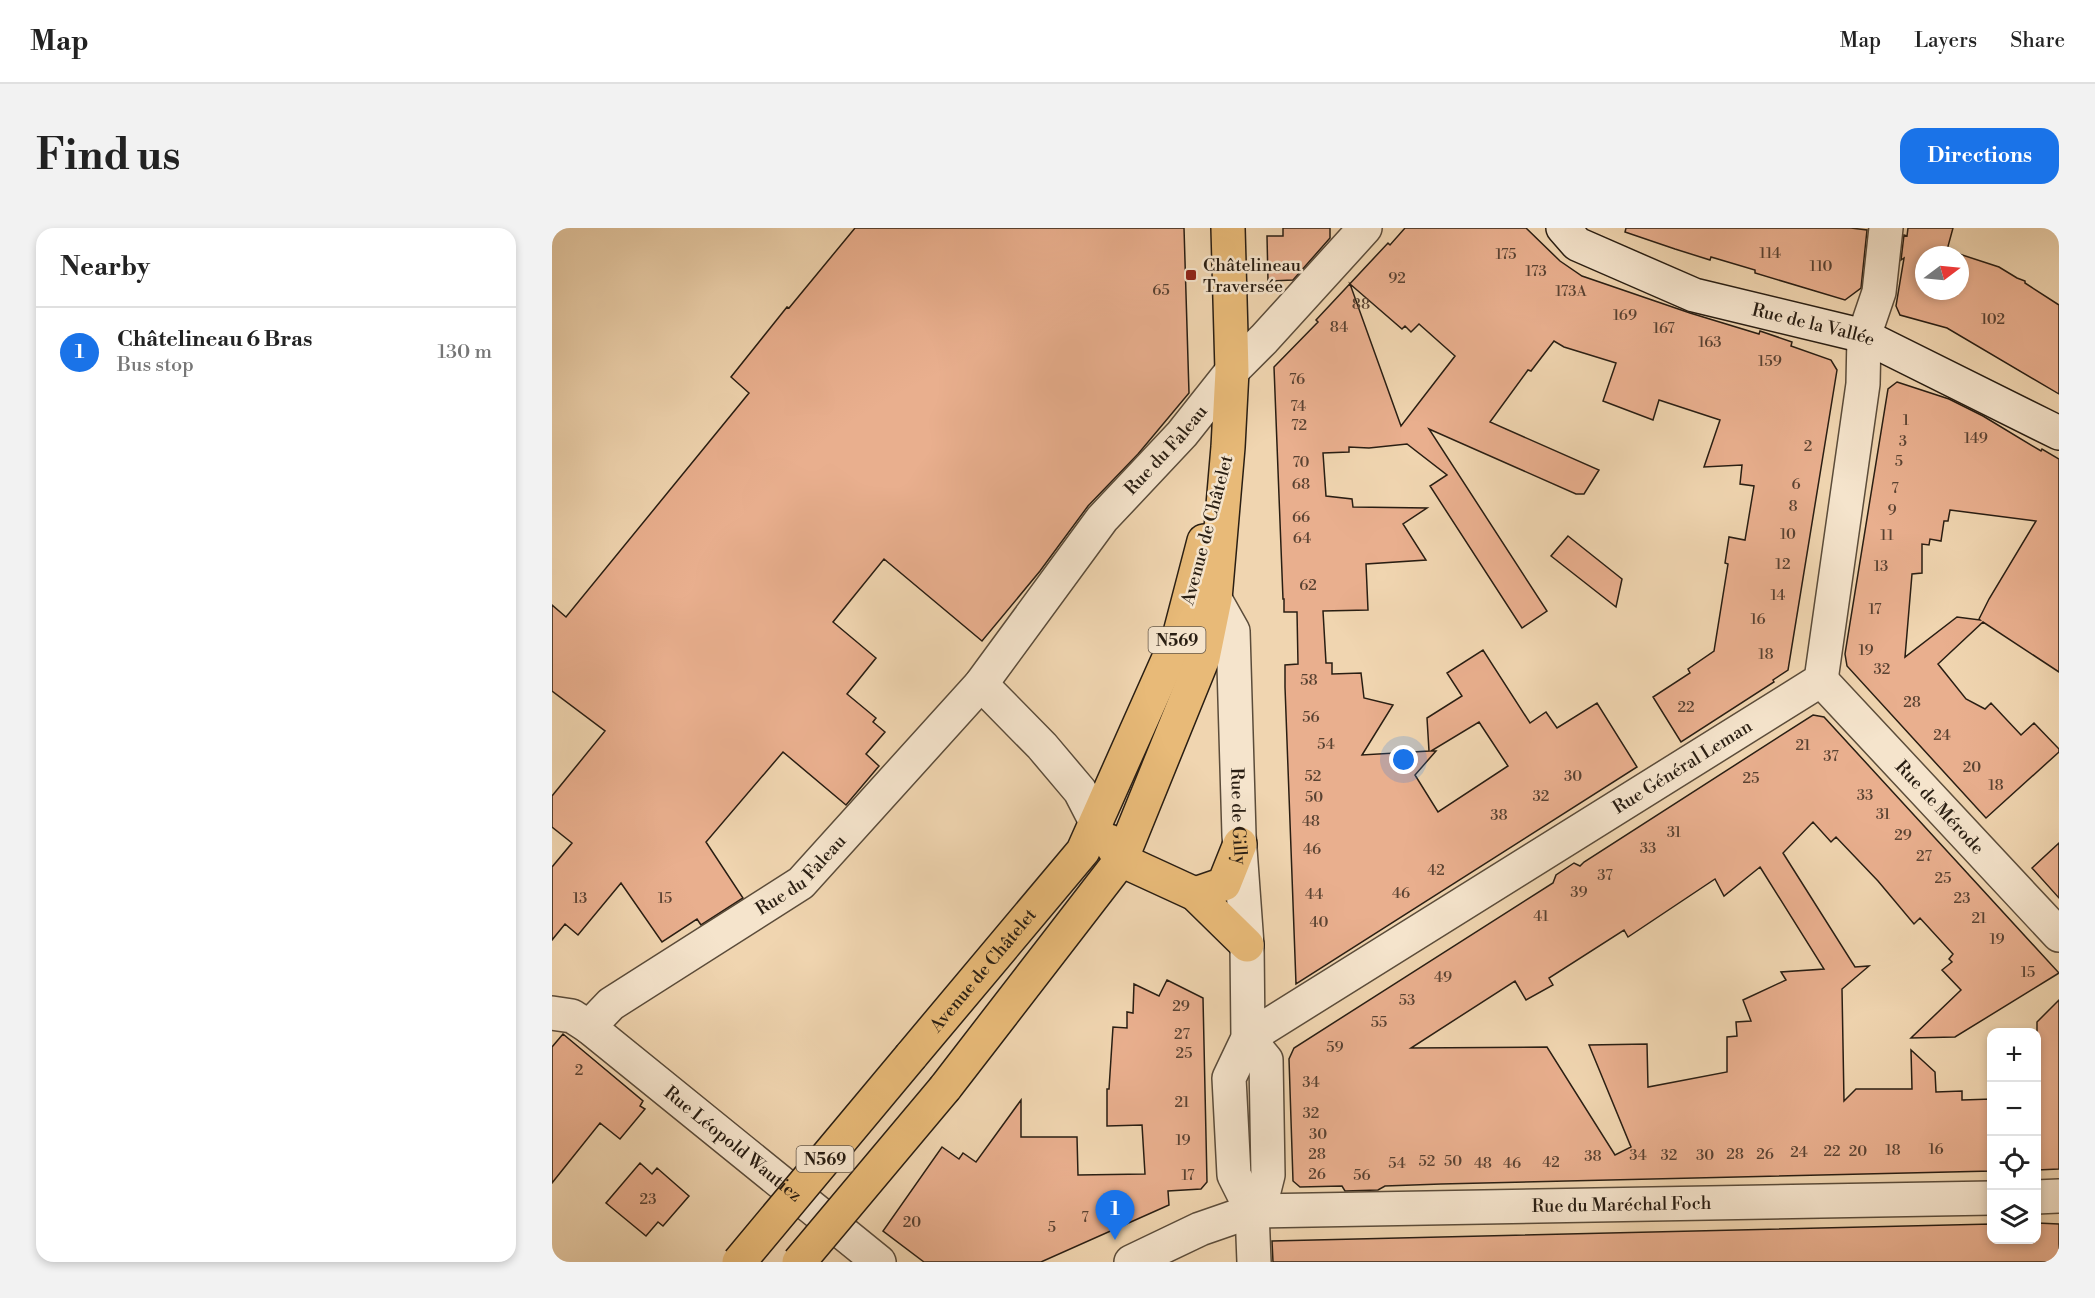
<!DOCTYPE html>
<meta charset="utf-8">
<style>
:root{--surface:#fff;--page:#f2f2f2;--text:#222;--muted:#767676;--line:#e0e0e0;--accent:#1a73e8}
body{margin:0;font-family:"Libre Bodoni",serif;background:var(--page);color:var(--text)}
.controls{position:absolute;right:18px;bottom:18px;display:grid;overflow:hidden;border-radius:12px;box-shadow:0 3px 9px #0003}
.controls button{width:54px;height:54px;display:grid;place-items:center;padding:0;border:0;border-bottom:2px solid var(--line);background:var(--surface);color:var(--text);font:30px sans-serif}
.compass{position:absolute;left:1363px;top:18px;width:54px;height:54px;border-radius:50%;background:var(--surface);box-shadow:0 3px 9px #0003;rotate:74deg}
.you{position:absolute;left:852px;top:532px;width:21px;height:21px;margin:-15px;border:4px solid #fff;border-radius:50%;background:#1a73e8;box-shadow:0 0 0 9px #1a73e833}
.badge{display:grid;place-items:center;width:39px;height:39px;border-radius:50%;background:var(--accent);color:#fff;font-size:20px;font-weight:700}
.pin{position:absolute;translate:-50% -50px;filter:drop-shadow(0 2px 3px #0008)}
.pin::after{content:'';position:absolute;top:32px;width:21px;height:18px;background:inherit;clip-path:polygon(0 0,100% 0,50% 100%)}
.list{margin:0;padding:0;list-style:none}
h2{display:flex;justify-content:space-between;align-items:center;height:78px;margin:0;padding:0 24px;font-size:26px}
h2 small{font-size:20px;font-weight:400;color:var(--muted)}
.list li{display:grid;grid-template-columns:39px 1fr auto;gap:18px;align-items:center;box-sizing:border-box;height:90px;padding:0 24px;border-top:2px solid var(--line)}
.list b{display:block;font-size:22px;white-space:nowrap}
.list p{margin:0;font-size:20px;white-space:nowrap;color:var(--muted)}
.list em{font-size:20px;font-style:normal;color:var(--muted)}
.icon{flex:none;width:33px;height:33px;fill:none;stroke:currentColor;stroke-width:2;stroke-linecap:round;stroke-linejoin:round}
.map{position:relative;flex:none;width:1507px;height:1034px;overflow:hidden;border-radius:18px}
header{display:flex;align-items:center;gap:36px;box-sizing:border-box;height:84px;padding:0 30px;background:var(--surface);border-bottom:2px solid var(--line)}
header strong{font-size:28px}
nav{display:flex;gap:33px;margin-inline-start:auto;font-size:21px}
.intro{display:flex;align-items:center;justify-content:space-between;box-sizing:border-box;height:144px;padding:0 36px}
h1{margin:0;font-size:42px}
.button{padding:15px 27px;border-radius:18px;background:var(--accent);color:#fff;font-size:21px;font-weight:700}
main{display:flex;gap:36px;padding:0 36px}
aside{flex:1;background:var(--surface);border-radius:18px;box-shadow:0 3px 9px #0003}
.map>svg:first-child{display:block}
.building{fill:#e9af8e;stroke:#291e13;stroke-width:1.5;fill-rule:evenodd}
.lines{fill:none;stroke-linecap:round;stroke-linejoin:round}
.minor-casing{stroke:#5b4c3a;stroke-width:36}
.secondary-casing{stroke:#291e13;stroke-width:36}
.primary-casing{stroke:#291e13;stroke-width:36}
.minor{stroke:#f5e4cc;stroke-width:33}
.secondary{stroke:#f5e4cc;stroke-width:33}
.primary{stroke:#e8ba78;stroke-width:33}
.primary-bridge-casing{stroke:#291e13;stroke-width:36;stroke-linecap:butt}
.primary-bridge{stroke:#e8ba78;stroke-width:33}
.poi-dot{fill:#8f2418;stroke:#f5e4cc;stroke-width:2}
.labels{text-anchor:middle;stroke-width:5;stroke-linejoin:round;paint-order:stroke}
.number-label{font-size:15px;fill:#594232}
.shield{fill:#f5e4cc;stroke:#66594a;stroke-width:1.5}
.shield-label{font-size:16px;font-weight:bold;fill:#291e13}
.poi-label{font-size:18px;fill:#291e13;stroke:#f5e4cc;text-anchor:start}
.street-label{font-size:18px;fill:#291e13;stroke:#f5e4cc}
</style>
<header>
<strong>Map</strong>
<nav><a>Map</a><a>Layers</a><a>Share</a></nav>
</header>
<div class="intro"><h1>Find us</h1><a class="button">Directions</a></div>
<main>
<aside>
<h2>Nearby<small></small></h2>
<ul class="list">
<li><span class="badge">1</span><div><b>Châtelineau 6 Bras</b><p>Bus stop</p></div><em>130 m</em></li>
</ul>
</aside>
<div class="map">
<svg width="1507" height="1034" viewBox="0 0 1507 1034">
<rect width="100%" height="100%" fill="#f0d5b0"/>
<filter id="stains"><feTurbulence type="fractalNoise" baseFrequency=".00333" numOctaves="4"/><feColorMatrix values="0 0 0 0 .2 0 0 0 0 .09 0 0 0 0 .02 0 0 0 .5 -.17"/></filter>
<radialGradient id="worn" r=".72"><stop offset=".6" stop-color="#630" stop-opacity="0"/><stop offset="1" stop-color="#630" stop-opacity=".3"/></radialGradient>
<!-- building -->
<path class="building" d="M303 0H632L637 165 586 226 536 278 488 343 430 413 332 331 281 394 324 430 295 466 324 490 321 494 333 504 314 526 327 538 294 577 231 524 154 614 191 670 149 697 145 691 110 714 69 655 26 707 13 696 0 712V639L20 615 0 599V568L53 503 0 463V377L14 389 197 165 179 149 235 79 237 80Z
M731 0H778V10L741 52 716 53 715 8H731Z
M853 0H974L1008 33 1030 48 1138 85 1207 106 1208 103 1240 114 1239 118 1279 132 1285 142 1236 442 1221 452 1222 454 1129 514 1101 469 1138 445 1136 441 1162 423 1176 336 1173 335 1177 309 1193 312 1202 258 1188 256 1190 237 1152 239 1168 192 1107 172 1101 192 1051 173 1064 135 1012 119 1002 113 979 143 976 142 938 194 1047 242 1032 266H1024L877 201 995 383 970 400 878 258 895 247 855 216 817 220 797 219V224L771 225 774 268 800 271 801 279 875 280 851 296 874 332 814 336 816 382 771 383 774 435H780V446L809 445 812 470 841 477 810 527 877 523 875 490 910 468 895 445 931 422 978 495 994 484 1005 500 1045 475 1085 539 744 756 733 459V437L746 436 745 384H732V371H731L722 139 766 94 764 92 836 15 838 17ZM798 56 850 101 853 98 859 104 867 96 903 128 849 198ZM927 494 956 538 886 584 863 547 884 523H879Z
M1074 0H1299L1315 2 1309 60 1293 72 1203 45V42L1159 29 1158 32 1123 21 1073 4Z
M1356 0H1401L1395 22 1447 39 1465 50 1473 53V55L1507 77V166L1395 100 1348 87 1344 78 1352 30 1349 32 1352 7 1355 8ZM1372 27H1408V63H1372Z
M1345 154 1397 171 1431 188 1489 223 1490 221 1507 231V444L1431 394 1386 436 1414 471 1433 481 1439 475 1469 507 1482 495 1507 521V524L1434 590 1295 438 1293 426 1336 161ZM1398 282 1484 293 1437 371 1427 391 1428 392 1405 389 1353 429 1360 346 1370 345V316L1377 317 1378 311 1389 313 1392 293H1396Z
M1016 308 1070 351 1064 379 999 328Z
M1261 487 1272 489 1507 745 1403 809 1359 810 1409 762 1390 742 1400 734 1397 731 1401 726 1368 690 1362 696 1326 653 1284 609 1279 614 1261 594 1231 625 1303 739 1317 738 1290 761 1292 873 1304 861H1360L1359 822 1383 844 1384 864 1410 863V872L1440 871V943L889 956 833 958 826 962 793 963 790 958 748 959 741 953 737 831 742 820 1001 655 1004 647 1022 635 1028 638 1032 634ZM1208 639 1272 741 1229 744 1234 752 1191 772 1199 793 1184 794 1185 808 1175 809V844L1096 859 1095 816 1037 817 1079 919 1063 927 995 819 859 820 963 753 974 772 1001 757 997 750 1072 702 1076 709 1163 651 1172 668Z
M1507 615V670L1480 640Z
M615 752 651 770 655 954 649 961 616 963 617 977 489 1034H372L331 1003 390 919 407 931 411 925 424 934 469 872V909H525L526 947 593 946 590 897 555 898V861H557L561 799 575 800V784L581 785 582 756 607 768Z
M1507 772V941L1485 942V794Z
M11 806 91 873 88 878 93 881 68 911 48 895 0 955V819Z
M88 935 100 946 105 940 137 968 111 998 106 994 94 1008 54 975Z
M1485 995 1507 996V1034H721L720 1013 1440 996V1011H1485Z"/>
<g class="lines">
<defs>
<g id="minor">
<path id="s1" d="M663 371 681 403 687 607 695 717 696 810 677 850 682 947 700 983 702 1034"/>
<path id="s2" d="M1269 452 1507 707"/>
<path d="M429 456 490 518 528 563 544 594"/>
<path id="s3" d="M0 785 20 788 37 799 327 1034"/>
<path id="s4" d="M37 799 59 776 249 655 429 456 550 291 630 206 680 143 712 111 813 0"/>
<path id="s5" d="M696 810 1269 452 1311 156 1312 108 1327 64 1334 0"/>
<path d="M696 810 714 832 716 947 711 967 700 983"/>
<path d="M1484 969 1507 968"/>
<path id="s6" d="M579 1034 648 1001 700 983 1440 970"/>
</g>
<g id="secondary">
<path id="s7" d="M1011 0 1025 16 1142 67 1312 108 1507 205"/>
</g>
<g id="primary">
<path d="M557 613 569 632 643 666 695 717"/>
<path d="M643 666 672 656 688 616"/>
<path id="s8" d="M359 828 531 623 628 405 652 313"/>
<path d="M393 860 569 632 651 430 663 371 676 219 680 143 676 0"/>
</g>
</defs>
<!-- minor casing -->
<use href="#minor" class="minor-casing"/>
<!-- secondary casing -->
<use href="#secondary" class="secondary-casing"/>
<!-- primary casing -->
<use href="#primary" class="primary-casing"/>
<!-- minor -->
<use href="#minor" class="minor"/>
<!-- secondary -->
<use href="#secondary" class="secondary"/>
<!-- primary -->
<use href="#primary" class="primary"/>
<defs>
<path id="primary-bridge" d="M187 1034 359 828
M247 1034 393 860"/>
</defs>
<!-- primary-bridge casing -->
<use href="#primary-bridge" class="primary-bridge-casing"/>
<!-- primary-bridge -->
<use href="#primary-bridge" class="primary-bridge"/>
</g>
<!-- markers -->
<rect class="poi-dot" x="633" y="41" width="12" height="12" rx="3"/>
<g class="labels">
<!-- number labels -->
<g class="number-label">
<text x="1218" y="30">114</text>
<text x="954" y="31">175</text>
<text x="1269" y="43">110</text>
<text x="984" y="48">173</text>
<text x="845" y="55">92</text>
<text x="609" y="67">65</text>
<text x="1019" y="68">173A</text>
<text x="809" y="81">88</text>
<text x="1073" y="92">169</text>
<text x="1441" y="96">102</text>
<text x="787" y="104">84</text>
<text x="1112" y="105">167</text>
<text x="1158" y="119">163</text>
<text x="1218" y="138">159</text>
<text x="745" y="156">76</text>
<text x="746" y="183">74</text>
<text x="1354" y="197">1</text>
<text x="747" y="202">72</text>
<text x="1424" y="215">149</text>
<text x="1351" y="218">3</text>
<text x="1256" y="223">2</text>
<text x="1347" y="238">5</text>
<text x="749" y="239">70</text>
<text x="749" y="261">68</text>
<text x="1244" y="261">6</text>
<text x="1343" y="265">7</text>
<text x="1241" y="283">8</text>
<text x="1340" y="287">9</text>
<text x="749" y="294">66</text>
<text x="1236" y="311">10</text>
<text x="1335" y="312">11</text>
<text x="750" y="315">64</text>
<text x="1231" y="341">12</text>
<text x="1329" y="343">13</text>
<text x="756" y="362">62</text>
<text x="1226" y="372">14</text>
<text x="1323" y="386">17</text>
<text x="1206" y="396">16</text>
<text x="1314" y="427">19</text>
<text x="1214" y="431">18</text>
<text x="1330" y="446">32</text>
<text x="757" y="457">58</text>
<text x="1360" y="479">28</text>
<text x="1134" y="484">22</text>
<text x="759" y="494">56</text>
<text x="1390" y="512">24</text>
<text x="774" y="521">54</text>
<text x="1251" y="522">21</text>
<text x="1279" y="533">37</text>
<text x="1420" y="544">20</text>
<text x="761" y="553">52</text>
<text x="1021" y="553">30</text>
<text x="1199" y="555">25</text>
<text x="1444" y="562">18</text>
<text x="1313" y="572">33</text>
<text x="989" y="573">32</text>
<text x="762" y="574">50</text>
<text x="1331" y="591">31</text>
<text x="947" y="592">38</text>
<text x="759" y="598">48</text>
<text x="1122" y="609">31</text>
<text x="1351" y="612">29</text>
<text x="1096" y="625">33</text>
<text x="760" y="626">46</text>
<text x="1372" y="633">27</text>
<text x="884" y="647">42</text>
<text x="1053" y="652">37</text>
<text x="1391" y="655">25</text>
<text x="1027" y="669">39</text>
<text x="849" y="670">46</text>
<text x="762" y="671">44</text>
<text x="28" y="675">13</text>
<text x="113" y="675">15</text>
<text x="1410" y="675">23</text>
<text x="989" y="693">41</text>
<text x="1427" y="695">21</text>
<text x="767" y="699">40</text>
<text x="1445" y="716">19</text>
<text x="1476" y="749">15</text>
<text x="891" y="754">49</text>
<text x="855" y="777">53</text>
<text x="629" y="783">29</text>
<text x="827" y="799">55</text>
<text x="630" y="811">27</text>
<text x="783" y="824">59</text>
<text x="632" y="830">25</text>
<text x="27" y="847">2</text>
<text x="759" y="859">34</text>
<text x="630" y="879">21</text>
<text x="759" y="890">32</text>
<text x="766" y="911">30</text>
<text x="631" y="917">19</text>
<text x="1384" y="926">16</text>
<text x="1341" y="927">18</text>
<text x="1280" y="928">22</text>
<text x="1306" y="928">20</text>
<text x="1247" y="929">24</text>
<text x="765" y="931">28</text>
<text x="1183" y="931">28</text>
<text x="1213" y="931">26</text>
<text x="1086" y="932">34</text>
<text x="1117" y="932">32</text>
<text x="1153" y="932">30</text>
<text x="1041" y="933">38</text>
<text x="875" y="938">52</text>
<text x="901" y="938">50</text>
<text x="999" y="939">42</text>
<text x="845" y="940">54</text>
<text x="931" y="940">48</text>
<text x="960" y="940">46</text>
<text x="765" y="951">26</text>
<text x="636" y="952">17</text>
<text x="810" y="952">56</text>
<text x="96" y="976">23</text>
<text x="533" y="994">7</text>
<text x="360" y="999">20</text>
<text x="500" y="1004">5</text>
</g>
<!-- shield labels -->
<g class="shield">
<rect x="596.5" y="399" width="57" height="26" rx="4.5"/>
<rect x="244.5" y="918" width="57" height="26" rx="4.5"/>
</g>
<g class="shield-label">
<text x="625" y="418">N569</text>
<text x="273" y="937">N569</text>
</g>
<!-- poi labels -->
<g class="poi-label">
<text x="651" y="43">Châtelineau<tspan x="651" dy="21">Traversée</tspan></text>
</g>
<!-- street labels -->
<g class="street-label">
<text dy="6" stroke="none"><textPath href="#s7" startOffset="272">Rue de la Vallée</textPath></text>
<text dy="6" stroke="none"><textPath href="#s4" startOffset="824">Rue du Faleau</textPath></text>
<text transform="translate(655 302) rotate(-75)" y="6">Avenue de Châtelet</text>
<text dy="6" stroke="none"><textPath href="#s5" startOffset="512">Rue Général Leman</textPath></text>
<text dy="6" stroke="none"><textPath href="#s2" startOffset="174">Rue de Mérode</textPath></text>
<text dy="6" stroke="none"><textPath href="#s1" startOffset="222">Rue de Gilly</textPath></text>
<text dy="6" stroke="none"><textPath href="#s4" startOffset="262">Rue du Faleau</textPath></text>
<text dy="6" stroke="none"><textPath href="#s8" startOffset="112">Avenue de Châtelet</textPath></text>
<text dy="6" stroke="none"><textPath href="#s3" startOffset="226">Rue Léopold Wautiez</textPath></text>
<text dy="6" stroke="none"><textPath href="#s6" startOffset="501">Rue du Maréchal Foch</textPath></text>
</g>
</g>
<rect width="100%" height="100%" filter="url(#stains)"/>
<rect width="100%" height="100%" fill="url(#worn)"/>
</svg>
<div class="controls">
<button>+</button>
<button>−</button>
<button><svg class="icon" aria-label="locate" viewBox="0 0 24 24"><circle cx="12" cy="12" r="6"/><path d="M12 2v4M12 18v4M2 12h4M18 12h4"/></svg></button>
<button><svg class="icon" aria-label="layers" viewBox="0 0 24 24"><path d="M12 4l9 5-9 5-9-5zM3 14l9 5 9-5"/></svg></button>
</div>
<svg class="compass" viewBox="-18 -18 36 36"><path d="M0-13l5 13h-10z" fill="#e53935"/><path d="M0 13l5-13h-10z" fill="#767676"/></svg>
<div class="you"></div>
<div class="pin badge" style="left:563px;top:1012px">1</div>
</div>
</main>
